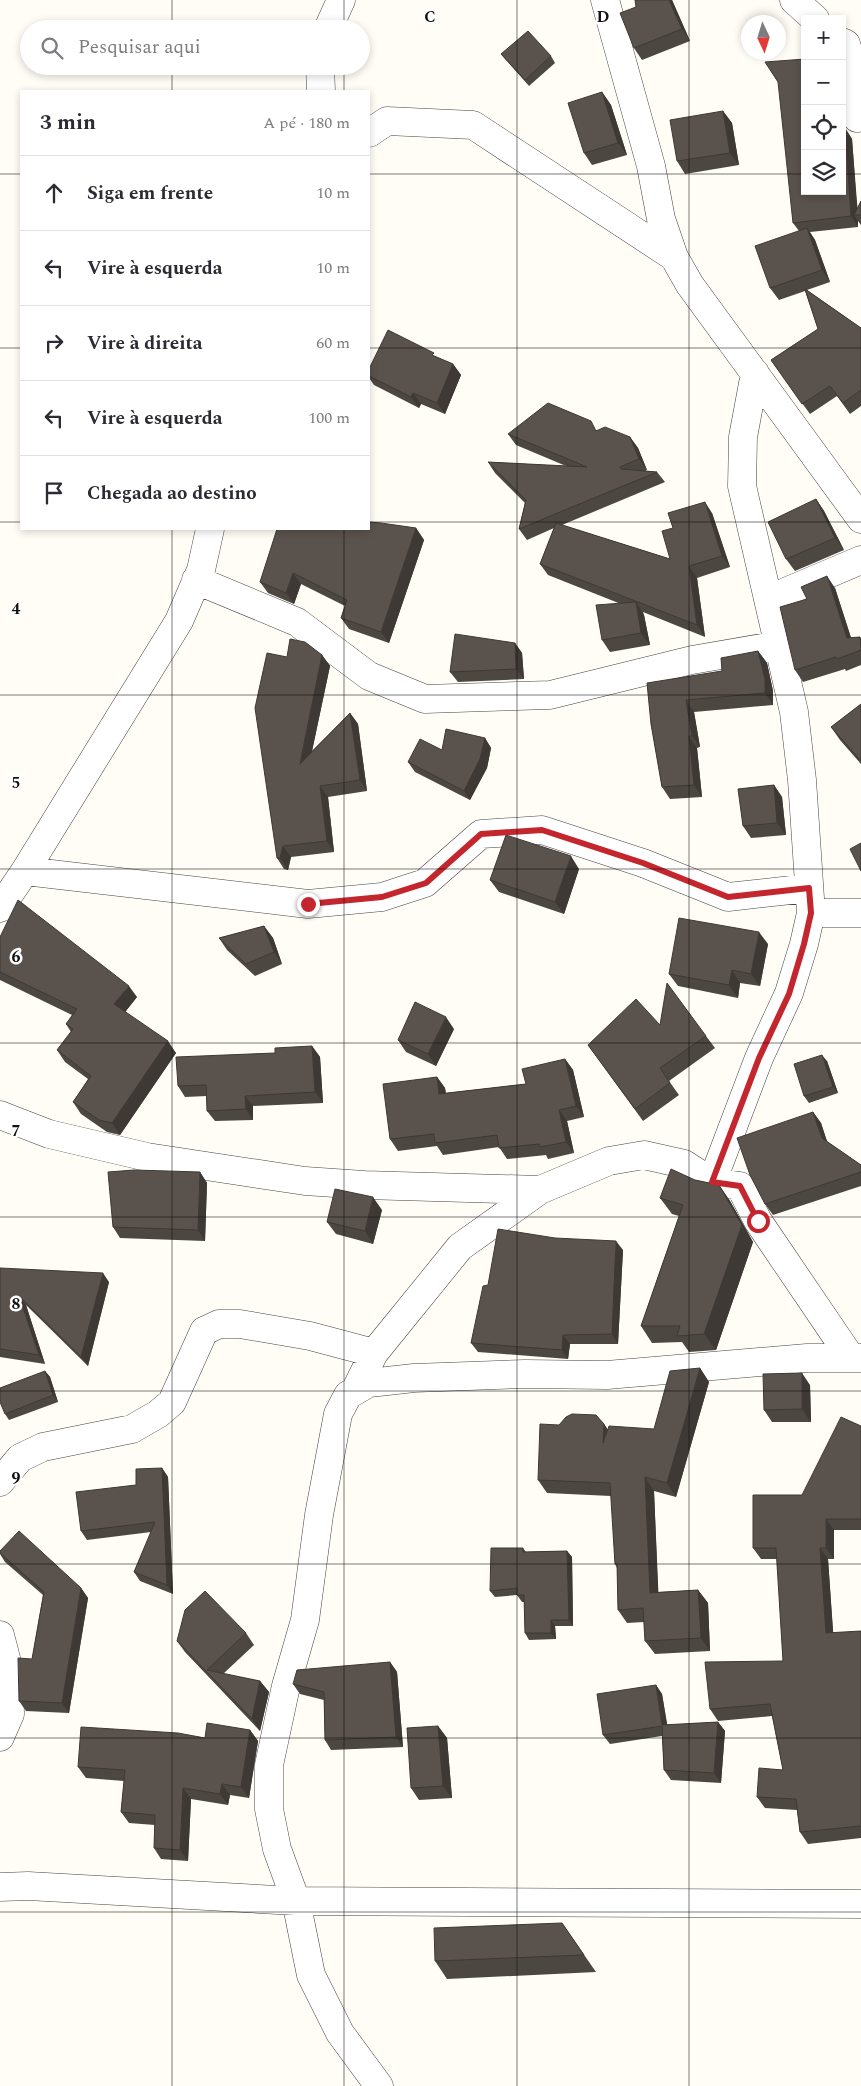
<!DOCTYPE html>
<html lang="pt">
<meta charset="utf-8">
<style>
:root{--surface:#fff;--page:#f7f7f7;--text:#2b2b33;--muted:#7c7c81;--line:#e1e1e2}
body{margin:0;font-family:Spectral,serif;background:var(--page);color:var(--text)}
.controls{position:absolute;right:15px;top:15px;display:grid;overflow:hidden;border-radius:0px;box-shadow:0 2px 8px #0003}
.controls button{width:45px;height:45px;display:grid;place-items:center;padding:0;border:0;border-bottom:1px solid var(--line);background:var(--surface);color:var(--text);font:25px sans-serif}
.compass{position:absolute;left:741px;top:15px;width:45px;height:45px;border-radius:50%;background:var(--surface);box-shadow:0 2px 8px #0003;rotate:176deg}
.stop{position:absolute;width:15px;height:15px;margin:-11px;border:4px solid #c4262e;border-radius:50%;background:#fff}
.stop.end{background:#c4262e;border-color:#fff;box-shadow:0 1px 5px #0008}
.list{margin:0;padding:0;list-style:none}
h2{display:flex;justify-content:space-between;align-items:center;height:65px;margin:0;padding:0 20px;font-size:21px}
h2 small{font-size:16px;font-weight:400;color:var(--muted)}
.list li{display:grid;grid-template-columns:32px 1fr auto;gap:15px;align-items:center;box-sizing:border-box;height:75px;padding:0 20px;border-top:1px solid var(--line)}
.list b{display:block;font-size:19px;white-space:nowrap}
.list em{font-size:16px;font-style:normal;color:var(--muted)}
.icon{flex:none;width:28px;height:28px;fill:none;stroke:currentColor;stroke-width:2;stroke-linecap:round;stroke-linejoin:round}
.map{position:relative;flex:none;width:861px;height:2086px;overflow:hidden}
.search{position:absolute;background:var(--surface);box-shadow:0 2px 8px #0003;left:20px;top:20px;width:350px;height:55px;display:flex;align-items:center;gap:12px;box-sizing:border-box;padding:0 18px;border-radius:28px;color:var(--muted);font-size:19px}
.panel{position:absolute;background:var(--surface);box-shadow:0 2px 8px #0003;left:20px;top:90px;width:350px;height:440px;border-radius:0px}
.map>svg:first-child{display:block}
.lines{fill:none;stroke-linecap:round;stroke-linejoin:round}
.minor-casing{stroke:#444;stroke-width:29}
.minor{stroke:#fff;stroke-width:28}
.wall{fill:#4d4742}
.shaded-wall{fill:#3f3936}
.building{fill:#5a524d;stroke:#3f3936}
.route{stroke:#c4262e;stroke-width:6}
.grid{fill:none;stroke:#111;stroke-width:1;stroke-opacity:0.55}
.grid-label{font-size:16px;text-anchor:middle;font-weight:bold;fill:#111;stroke:#fff;stroke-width:5;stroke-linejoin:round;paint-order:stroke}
</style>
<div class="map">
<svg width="861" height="2086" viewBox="0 0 861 2086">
<rect width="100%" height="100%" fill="#fffdf5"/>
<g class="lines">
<defs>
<path id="minor" d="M605 0 651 166 661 219 674 257 690 285 861 519
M794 0 815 19
M328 29 341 0
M842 42 846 44 860 89 857 118
M320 66 321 91
M369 133 387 121 473 125 674 257
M196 580 297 622 369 676 425 699 550 695 692 660 779 645
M769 599 861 560
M25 871 308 904 382 897 425 883 481 834 542 830 643 863 728 897 809 888
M0 908 25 871 179 621 201 570 210 529
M811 913H861
M0 1115 49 1134 147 1157 305 1181 364 1185 540 1190
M712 1182 759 1058 789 993 804 944 811 913 802 780 794 712 742 486 743 437 755 373
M356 1389 374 1353 460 1247 540 1190 609 1161 644 1155 684 1164 712 1182 740 1186 758 1221 851 1358
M0 1482 20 1458 43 1447 132 1429 158 1414 172 1402 204 1331 219 1324H240L310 1336 374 1353
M0 1635 9 1670 10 1714 0 1737
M0 1887 28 1886 296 1901 861 1904
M379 2086 340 2033 311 1975 296 1901 277 1849 269 1809V1765L286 1686 305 1620 319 1515 338 1414 348 1395 369 1383 414 1378 525 1374 607 1375 807 1358H861"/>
</defs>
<!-- minor casing -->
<use href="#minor" class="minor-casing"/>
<!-- minor -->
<use href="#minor" class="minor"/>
</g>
<!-- wall -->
<path class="wall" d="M672 0 690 41 642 60 634 48Z
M501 54 551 56 555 63 529 86 506 60Z
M805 59V191L845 128 852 139 857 209 861 201V225L858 221V227L810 232 815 240 830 282 807 290 861 328V406L850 414 837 396 810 414 771 360 818 329 805 291 779 300 770 288 799 231 793 223Z
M602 92 611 105 627 155 592 165 584 153Z
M723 111 732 123 739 165 685 174 677 161Z
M437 358 453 364 461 375 445 414 421 404 419 408 374 385 369 378V369Z
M597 430 630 437 638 448 647 470 645 471 657 472 665 482 562 525 670 559 673 528 712 513 730 567 697 578 705 637 643 612 644 615 650 645 610 652 602 640 621 604 548 575 540 564 554 528 527 540 519 529 525 503 495 473 488 462 566 466 516 445 508 434Z
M816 499 824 511 844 550 795 571 786 559Z
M416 528 424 540 389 643 349 629 341 618 345 606 301 584 294 604 268 593 260 582Z
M835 588 851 638 860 637 861 638V665L846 671 845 669 803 682 795 670 807 599Z
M515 643 522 653 524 679 458 682 450 672Z
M758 651 767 663 773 691V705L694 712 700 747 697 748 702 797 670 799 662 787 651 724 722 671Z
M322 655 330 666 312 751 350 713 358 724 367 791 328 797 334 852 291 857 288 870 284 869 277 858 287 657Z
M861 704V764L840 740 831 727Z
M485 738 491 748 487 768 470 800 415 772 408 762 442 750Z
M774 785 782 797 786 835 751 838 743 826Z
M579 869 564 914 499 892 490 880Z
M264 926 273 938 282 964 255 976 227 950 219 938Z
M0 937 137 997 125 1012 176 1053 120 1135 107 1132 81 1114 73 1102 88 1079 65 1062 57 1050 71 1032 66 1024 72 1015 0 980Z
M768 944 760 986 740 983 738 998 678 986 669 974Z
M660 1025 706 1036 715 1048 669 1081 679 1095 643 1121 588 1045Z
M454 1029 436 1066 406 1052 398 1040Z
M312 1046 320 1057 323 1103 253 1106V1120L215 1121 207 1111V1096L185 1097 178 1086 275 1053Z
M565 1059 573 1070 584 1117 567 1121 574 1153 548 1159 546 1155 507 1159 499 1147 443 1155 437 1146 398 1151 390 1139 437 1077 445 1088 446 1093 526 1084Z
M827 1061 838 1093 809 1103 804 1096Z
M813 1112 821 1123 827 1142 861 1165V1186L773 1215 765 1204Z
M200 1172 207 1183 205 1241 120 1238 113 1227Z
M695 1180 719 1185 730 1201 753 1242 716 1350 689 1352 682 1342 652 1343 641 1326 679 1216 672 1214 660 1198Z
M382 1210 373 1244 336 1234 327 1222Z
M623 1250 618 1344H570L568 1359 478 1352 471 1343 488 1285Z
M0 1268 109 1282 88 1366 26 1305 45 1364 0 1357Z
M700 1368 709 1382 676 1497 654 1491 658 1592 698 1590 708 1603 710 1651 655 1654 645 1641 644 1622 627 1623 618 1610 617 1568 615 1564 611 1496 547 1493 538 1480 559 1425 604 1424 608 1430 654 1429Z
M45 1371 50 1377 58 1402 9 1420 5 1414Z
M810 1385 811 1422H772L764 1410Z
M861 1426V1530H834V1559H828L833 1633 861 1631V1838L808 1844 800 1832 797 1810 765 1808 757 1797 783 1770 772 1716 718 1721 710 1709 783 1661 777 1559H761L753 1548 802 1495Z
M162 1468 168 1477 173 1594 140 1581 134 1572 151 1532 87 1540 81 1531 136 1485Z
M523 1548 526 1552 567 1551 572 1557 573 1626H555L556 1639 529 1640 525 1633 524 1602H522L517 1595 495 1597 490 1591Z
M0 1551 81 1588 88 1598 69 1713 26 1711 19 1701 32 1659 43 1595 5 1562 0 1554Z
M246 1633 254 1645 223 1674 260 1681 269 1692 260 1731 185 1652 177 1641Z
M390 1662 397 1672 403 1747 331 1750 325 1740 324 1700 300 1694 293 1684Z
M656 1685 662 1694 667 1725 718 1722 725 1731 721 1783 671 1780 664 1770 662 1736 610 1744 603 1735Z
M438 1726 447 1738 452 1798 419 1800 411 1788Z
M250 1730 258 1741 249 1798 230 1795 228 1805 191 1799 188 1861 161 1859 154 1848 155 1825 129 1823 121 1812 124 1781 86 1778 78 1767 205 1738Z
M562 1923 596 1972 447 1979 435 1961Z"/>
<!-- shaded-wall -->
<path class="shaded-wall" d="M669 0H672L690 41 682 29Z
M602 92 611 105 627 155 618 143Z
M723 111 732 123 739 165 730 153Z
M845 128 852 139 858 215H854L858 221V227L851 216Z
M807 228 815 240 830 282 822 270Z
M453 364 461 375 445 414 437 403Z
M413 393 421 404 419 408 411 397Z
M630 437 638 448 647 470 639 459Z
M816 499 824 511 844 550 835 538Z
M705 502 712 513 730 567 722 556Z
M416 528 424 540 389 643 381 632Z
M689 566 697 578 705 637 697 625Z
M293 573 301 584 294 604 286 593Z
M827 576 835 588 855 650 847 638Z
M636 602 644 615 650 645 641 633Z
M515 643 522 653 524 679 516 669Z
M758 651 767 663 773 691V705L765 693Z
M322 655 330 666 307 775 300 764Z
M686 700 694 712 700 747 692 736Z
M350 713 358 724 367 791 360 780Z
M689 736 697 748 702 797 694 785Z
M485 738 491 748 487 768 470 800 464 791Z
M774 785 782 797 786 835 777 823Z
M320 786 328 797 334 852 327 841Z
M283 846 291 857 288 870 280 858Z
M571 856 579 869 564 914 555 902Z
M264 926 273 938 282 964 274 952Z
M759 932 768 944 760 986 751 974Z
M732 970 740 983 738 998 729 985Z
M129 986 137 997 122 1016 114 1004Z
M446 1017 454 1029 436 1066 428 1054Z
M168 1041 176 1053 120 1135 112 1123Z
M312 1046 320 1057 323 1103 315 1092Z
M822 1055 827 1061 838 1093 833 1087Z
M565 1059 573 1070 584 1117 576 1106Z
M437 1077 445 1088 447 1105 439 1094Z
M245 1096 253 1106V1120L246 1109Z
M559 1110 567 1121 574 1153 566 1142Z
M813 1112 821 1123 830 1150 822 1138Z
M200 1172 207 1183 205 1241 198 1230Z
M719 1185 730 1201 753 1242 716 1350 704 1334Z
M373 1197 382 1210 373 1244 365 1231Z
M616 1241 623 1250 618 1344 612 1334Z
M103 1273 109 1282 88 1366 81 1357Z
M19 1296 26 1305 45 1364 39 1355Z
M563 1335 570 1344 568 1359 562 1350Z
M700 1368 709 1382 676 1497 667 1483Z
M45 1371 50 1377 58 1402 53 1395Z
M802 1373 810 1385 811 1422 802 1409Z
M604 1424 613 1438 603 1443Z
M162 1468 168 1477 173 1594 167 1585Z
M645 1477 654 1491 659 1606 650 1593Z
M826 1519 834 1530V1559L826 1548Z
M820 1548 828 1559 834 1644 826 1633Z
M567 1551 572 1557 573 1626 569 1620Z
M81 1588 88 1598 69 1713 62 1703Z
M698 1590 708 1603 710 1651 701 1638Z
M551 1620 555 1626 556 1639 551 1633Z
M390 1662 397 1672 403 1747 396 1737Z
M260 1681 269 1692 260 1731 252 1719Z
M656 1685 662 1694 669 1735 662 1725Z
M718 1722 725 1731 721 1783 714 1773Z
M438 1726 447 1738 452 1798 443 1786Z
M250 1730 258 1741 249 1798 241 1787Z
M222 1784 230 1795 228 1805 220 1794Z
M183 1788 191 1799 188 1861 180 1850Z"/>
<!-- building -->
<path class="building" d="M635 0H669L682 29 634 48 620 13 636 7Z
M528 31 551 56 525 80 501 54Z
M805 59V191H842V128H845L851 216 793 223 778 82 765 62Z
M602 92 618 143 584 153 568 103Z
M723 111 730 153 677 161 670 120Z
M861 201V215H854Z
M807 228 822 270 770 288 755 246Z
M805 289 861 328V390L843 403 830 386 802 404 771 360 818 329Z
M388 330 434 353 432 355 453 364 437 403 413 393 411 397 369 376V369Z
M548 403 591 421 596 431 605 427 630 437 639 459 620 467 621 469 657 472 519 529 526 500 488 462 587 467 508 434Z
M816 499 835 538 786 559 768 522Z
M705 502 722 556 689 566 697 625 540 564 556 523 670 559 662 531 673 528 668 513Z
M369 522 381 523 416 528 381 632 341 618 347 600 293 573 286 593 260 582 277 529H369Z
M827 576 847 638 860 637 861 650 837 659 836 657 795 670 780 607 807 599 801 587Z
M636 602 641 633 602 640 596 605Z
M455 634 515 643 516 669 450 672Z
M290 639 305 642 322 655 300 764 350 713 360 780 320 786 327 841 283 846 280 858H277L255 708 267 653 287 657Z
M758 651 765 679V693L686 700 692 736H689L694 785 662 787 651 724 647 683 722 671 721 658Z
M861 704V761L831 727Z
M446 729 485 738 480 759 464 791 408 762 420 739 442 750Z
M774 785 777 823 743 826 738 789Z
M506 835 571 856 555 902 490 880Z
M861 843V871L850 849Z
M18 900 129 986 114 1004 168 1041 112 1123 99 1120 73 1102 91 1076 57 1050 73 1029 66 1024 77 1009 0 972V937Z
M679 918 759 932 751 974 732 970 729 985 669 974Z
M264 926 274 952 246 964 219 938Z
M667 983 706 1036 660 1068 670 1083 635 1109 588 1045 636 999 660 1025Z
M415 1002 446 1017 428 1054 398 1040Z
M312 1046 315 1092 245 1096 246 1109 207 1111 206 1085 178 1086 176 1057 275 1053V1048Z
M822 1055 833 1087 804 1096 794 1064Z
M565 1059 576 1106 559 1110 566 1142 540 1147 539 1144 499 1148 497 1135 435 1143 434 1134 390 1139 383 1084 437 1077 439 1094 526 1084 522 1069Z
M813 1112 822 1138 861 1165V1172L765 1204 750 1175 737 1138Z
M671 1169 695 1180 719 1185 742 1225 704 1334 677 1336 680 1326H641L683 1205 660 1198Z
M134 1170 200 1172 198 1230 113 1227 108 1172Z
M335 1189 373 1197 365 1231 327 1222Z
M498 1229 555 1238 616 1241 612 1334 563 1335 562 1350 471 1343 483 1286 488 1285Z
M0 1268 103 1273 81 1357 19 1296 39 1355 0 1349Z
M700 1368 667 1483 645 1477 650 1593 698 1590 701 1638 645 1641 643 1608 618 1610 617 1564H615L610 1483 538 1480 540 1424 559 1425 566 1417 572 1414 596 1415 604 1424 603 1443 609 1426 654 1429 670 1371Z
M45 1371 53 1395 5 1414 0 1402V1388Z
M802 1373V1409L764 1410 763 1374Z
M841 1417 861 1426V1519H826V1548H820L826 1633 861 1631V1826L800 1832 796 1799 757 1797 759 1768 783 1770 770 1704 710 1709 705 1662 783 1661 776 1548H753V1495H802Z
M162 1468 167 1585 134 1572 155 1522 81 1531 76 1492 136 1485V1469Z
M19 1531 81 1588 62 1703 19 1701 18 1658 32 1659 44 1592 0 1553V1551Z
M491 1548H523V1552L567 1551 569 1620H551V1633H525L524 1595H517V1588L490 1591Z
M205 1591 246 1633 207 1670 260 1681 252 1719 177 1641 185 1610Z
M390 1662 396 1737 325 1740 324 1692 293 1684 297 1670Z
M656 1685 662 1725 718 1722 714 1773 664 1770 662 1726 603 1735 597 1694Z
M207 1723 250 1730 241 1787 222 1784 220 1794 183 1788 180 1850 154 1848 155 1815 121 1812 125 1770 78 1767 81 1727 178 1733 205 1738Z
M438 1726 443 1786 411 1788 407 1728Z
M562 1923 584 1955 435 1961 434 1928Z"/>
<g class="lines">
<!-- route -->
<path class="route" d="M308 904 382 897 426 883 481 834 542 830 643 863 728 897 809 888 811 913 804 944 789 994 759 1058 712 1182 740 1186 758 1221"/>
</g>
<!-- grid -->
<path class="grid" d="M172 0V29M344 0V29M517 0V2086M689 0V2086M172 66V91M344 66V91M0 174H21M369 174H805M842 174H861M0 348H21M369 348H861M0 522H21M369 522H861M172 529V2086M344 529V2086M0 695H861M0 869H861M0 1043H861M0 1217H861M0 1391H861M0 1564H861M0 1738H861M0 1912H861"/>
<g class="grid-label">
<text x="430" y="22">C</text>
<text x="603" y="22">D</text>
<text x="16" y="614">4</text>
<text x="16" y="788">5</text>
<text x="16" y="962">6</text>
<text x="16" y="1136">7</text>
<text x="16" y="1309">8</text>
<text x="16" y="1483">9</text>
</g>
</svg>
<div class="controls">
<button>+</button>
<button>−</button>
<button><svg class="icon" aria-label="locate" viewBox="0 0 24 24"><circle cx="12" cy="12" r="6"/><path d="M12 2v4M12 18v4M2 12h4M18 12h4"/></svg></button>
<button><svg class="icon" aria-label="layers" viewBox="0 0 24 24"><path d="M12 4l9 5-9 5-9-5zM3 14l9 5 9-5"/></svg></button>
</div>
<svg class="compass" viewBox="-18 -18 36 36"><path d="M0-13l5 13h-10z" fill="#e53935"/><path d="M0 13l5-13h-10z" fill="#7c7c81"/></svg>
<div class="stop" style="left:758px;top:1221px"></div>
<div class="stop end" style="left:308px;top:904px"></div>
<div class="search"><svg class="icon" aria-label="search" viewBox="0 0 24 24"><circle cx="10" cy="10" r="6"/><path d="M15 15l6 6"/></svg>Pesquisar aqui</div>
<section class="panel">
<h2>3 min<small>A pé · 180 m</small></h2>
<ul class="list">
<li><svg class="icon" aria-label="ahead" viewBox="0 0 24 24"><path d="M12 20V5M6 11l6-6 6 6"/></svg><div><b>Siga em frente</b></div><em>10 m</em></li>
<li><svg class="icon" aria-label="left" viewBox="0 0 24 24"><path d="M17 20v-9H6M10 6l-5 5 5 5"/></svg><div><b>Vire à esquerda</b></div><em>10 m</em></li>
<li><svg class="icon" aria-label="right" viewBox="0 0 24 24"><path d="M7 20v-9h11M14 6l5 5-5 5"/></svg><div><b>Vire à direita</b></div><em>60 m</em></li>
<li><svg class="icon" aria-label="left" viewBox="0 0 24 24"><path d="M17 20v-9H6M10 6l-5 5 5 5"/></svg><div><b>Vire à esquerda</b></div><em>100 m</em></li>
<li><svg class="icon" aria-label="arrive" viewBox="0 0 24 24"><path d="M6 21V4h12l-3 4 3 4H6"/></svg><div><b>Chegada ao destino</b></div></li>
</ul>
</section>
</div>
